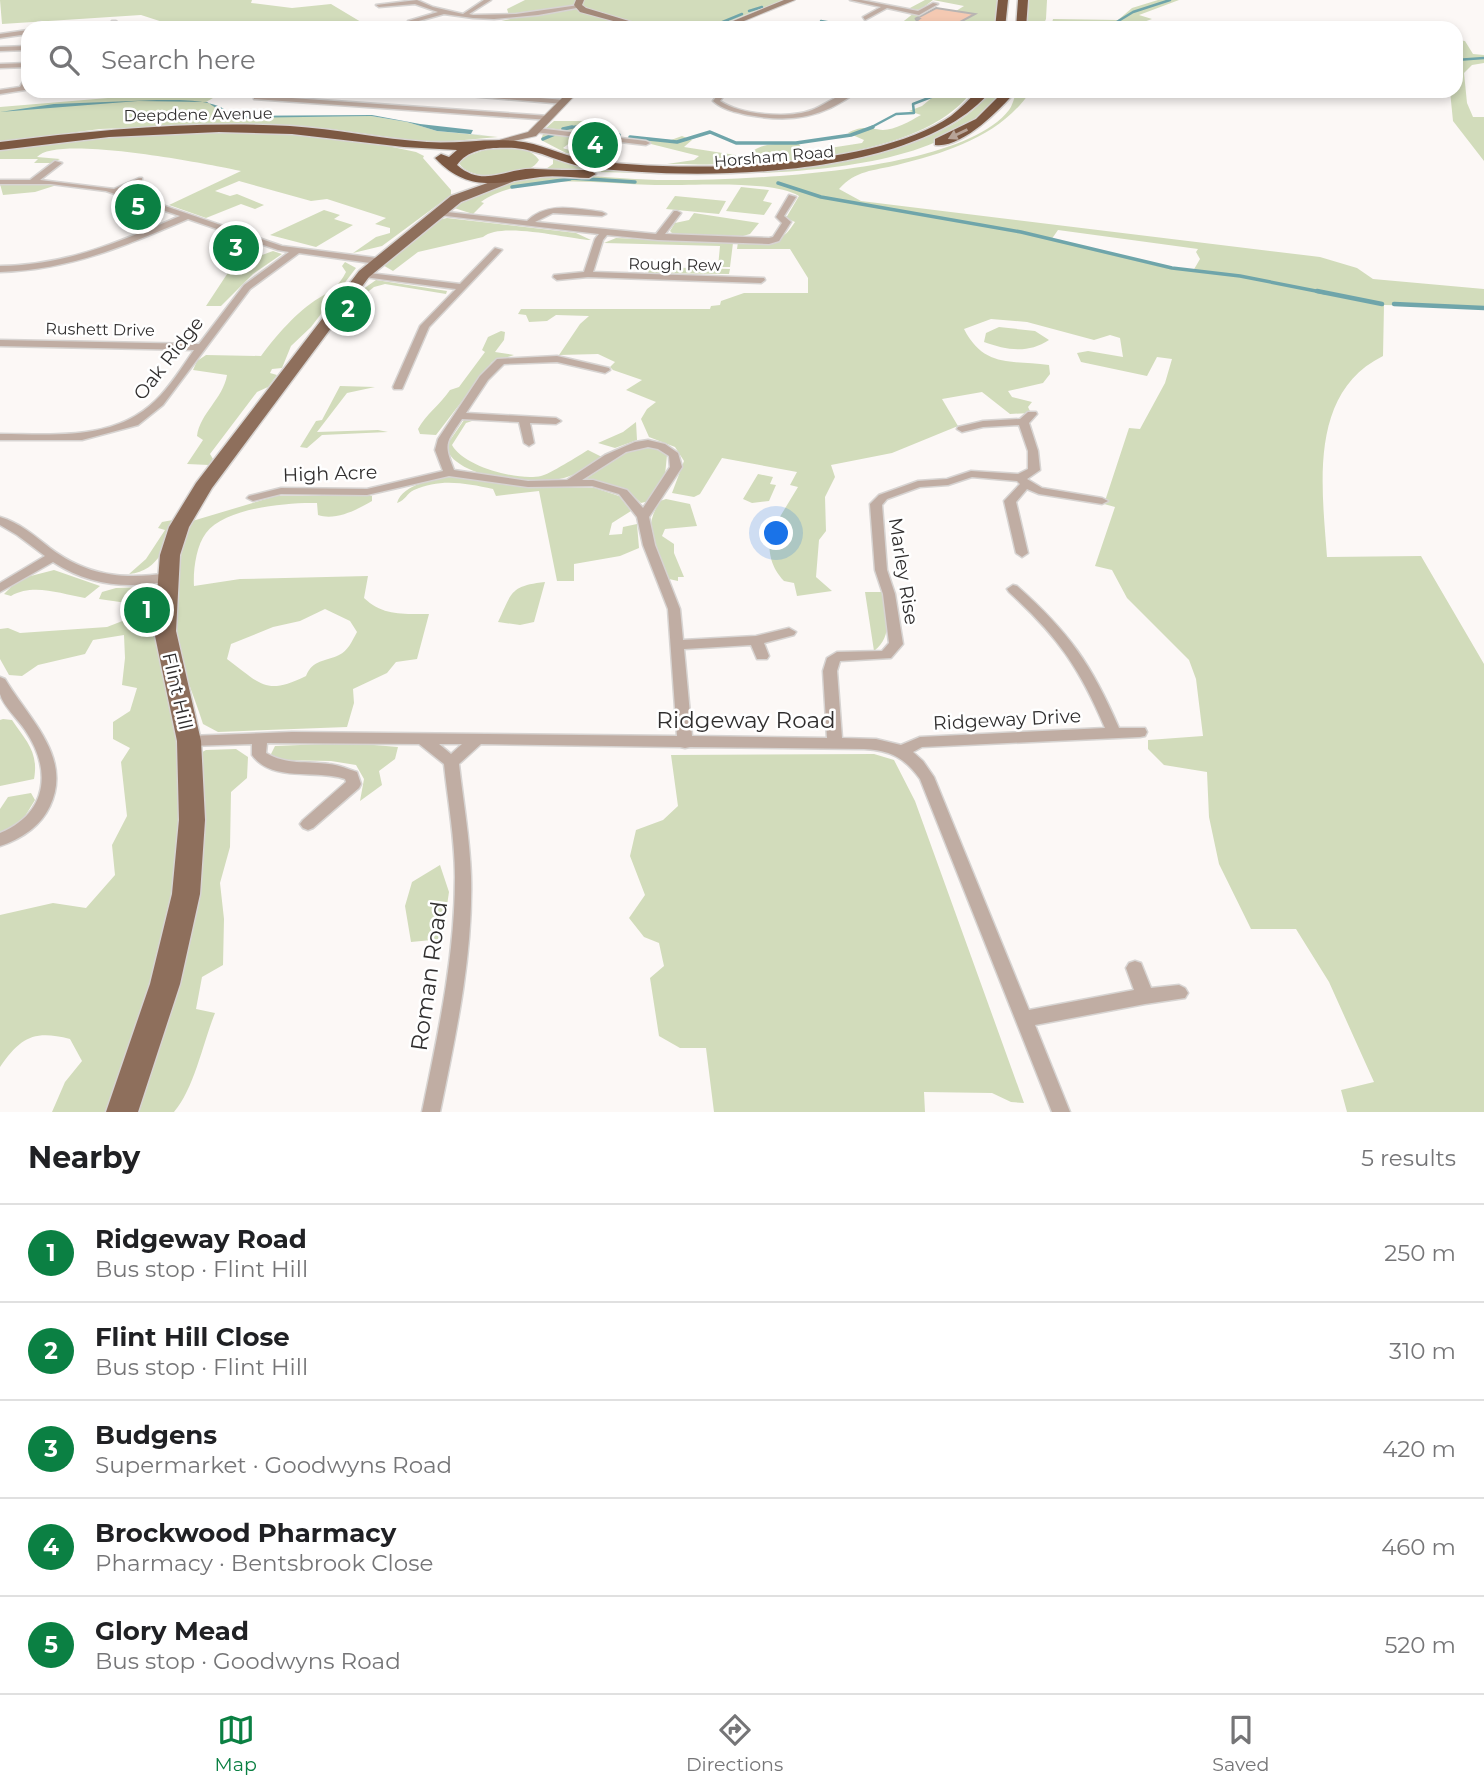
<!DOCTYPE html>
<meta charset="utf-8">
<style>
:root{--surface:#fff;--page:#f2f2f2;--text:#202124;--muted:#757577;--line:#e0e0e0;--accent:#0b8043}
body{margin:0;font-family:Montserrat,sans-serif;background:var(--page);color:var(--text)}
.you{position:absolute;left:777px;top:534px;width:24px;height:24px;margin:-18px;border:5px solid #fff;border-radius:50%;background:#1a73e8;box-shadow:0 0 0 10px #1a73e833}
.badge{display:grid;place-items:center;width:46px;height:46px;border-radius:50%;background:var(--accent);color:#fff;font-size:23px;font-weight:700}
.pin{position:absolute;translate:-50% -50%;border:4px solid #fff;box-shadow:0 2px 7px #0006}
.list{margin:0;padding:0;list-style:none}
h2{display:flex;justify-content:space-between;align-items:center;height:91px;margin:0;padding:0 28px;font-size:30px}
h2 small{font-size:23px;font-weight:400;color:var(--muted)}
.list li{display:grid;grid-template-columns:46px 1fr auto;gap:21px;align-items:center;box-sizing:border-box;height:98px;padding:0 28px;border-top:2px solid var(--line)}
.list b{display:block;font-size:26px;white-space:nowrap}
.list p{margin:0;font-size:23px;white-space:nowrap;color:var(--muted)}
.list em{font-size:23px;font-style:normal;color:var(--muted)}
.icon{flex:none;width:38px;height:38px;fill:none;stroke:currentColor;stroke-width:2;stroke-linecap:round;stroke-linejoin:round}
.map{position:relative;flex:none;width:1484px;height:1112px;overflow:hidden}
.search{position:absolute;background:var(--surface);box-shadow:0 4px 10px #0003;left:21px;right:21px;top:21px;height:77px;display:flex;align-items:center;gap:18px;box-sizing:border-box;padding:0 24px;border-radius:21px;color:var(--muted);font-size:26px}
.sheet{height:581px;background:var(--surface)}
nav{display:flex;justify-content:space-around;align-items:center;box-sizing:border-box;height:98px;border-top:2px solid var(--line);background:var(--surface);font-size:19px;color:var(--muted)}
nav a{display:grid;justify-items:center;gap:4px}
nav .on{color:var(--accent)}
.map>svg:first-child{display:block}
.green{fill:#d2dcbb;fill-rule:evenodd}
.water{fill:#6fa5aa}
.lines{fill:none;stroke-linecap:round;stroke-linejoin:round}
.stream-far2{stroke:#6fa5aa;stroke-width:2.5}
.stream-far1{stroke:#6fa5aa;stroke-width:3.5}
.stream{stroke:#6fa5aa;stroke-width:4.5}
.building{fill:#f4c9b2;stroke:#b8b4b2;stroke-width:2}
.street-casing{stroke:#d7d4d2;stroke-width:3}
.secondary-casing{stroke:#d7d4d2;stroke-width:2}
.primary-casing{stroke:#d7d4d2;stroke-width:3}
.highway-casing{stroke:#d7d4d2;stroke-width:3}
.street{fill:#c0ada3;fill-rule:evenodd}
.secondary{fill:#a38979;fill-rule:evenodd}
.primary{fill:#8e6f5c;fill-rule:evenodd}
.highway{fill:#7c5842;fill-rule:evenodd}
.oneway{fill:#b7a397}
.labels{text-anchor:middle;stroke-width:5;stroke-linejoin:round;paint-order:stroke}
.far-street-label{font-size:16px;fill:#312f2f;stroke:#fff}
.street-label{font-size:19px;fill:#312f2f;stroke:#fff}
.near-street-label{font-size:23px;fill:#312f2f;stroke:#fff}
</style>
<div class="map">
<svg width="1484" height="1112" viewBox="0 0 1484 1112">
<rect width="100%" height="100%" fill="#fcf8f6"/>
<!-- green -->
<path class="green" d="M0 0H252L251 3 292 8 331 4 371 28H220L194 23 172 25 141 15 2 24Z
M525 0H783L713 28H472L510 19 507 9Z
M925 0H998L994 28H980L985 26 982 24 972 28H895L914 13C929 16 939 8 956 11L964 6 933 0 920 10 908 9Z
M1029 0H1047L1046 19 1042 28H1027Z
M1158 0H1179L1139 15 1152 19 1127 28H1049L1058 27 1052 23 1053 19 1118 20 1132 8Z
M1458 40 1465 41 1473 54 1484 55V63L1472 65 1464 73 1467 103 1473 117H1484V161L1453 121 1450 91H1456Z
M192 91H225L206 102 218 107 229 117 371 116 407 122 437 131 498 137 431 143 331 129 231 124 100 129 0 142V107Z
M940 91H972C920 163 749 166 667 164L694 160 699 156 627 138 630 136 671 140 682 136 692 140 684 147 748 157C757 141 782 144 799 144L804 152 862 143 864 140 848 133C863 125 868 129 883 130 895 130 910 121 921 115L909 111 922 106Z
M991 91H1003C931 200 657 170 543 171L553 164V159C581 166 609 166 638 168 727 172 855 167 937 132 959 123 976 110 991 91Z
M1017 91H1031C1000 136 949 152 897 165 873 171 856 170 839 189L861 201 1320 257 1357 268 1373 279 1484 289V307L1384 305 1383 356C1308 393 1322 487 1327 557L1421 556 1484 664V1112H1347L1341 1090 1374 1082 1329 982 1296 929H1251L1219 864 1209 817 1207 772 1164 765 1148 749V740L1203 736 1196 679 1189 660 1127 598 1112 570 1095 566 1115 507 1104 504 1129 428 1140 429 1165 383 1172 359 1157 357 1147 376 1081 362 1077 353 1088 351 1123 357 1120 338 1110 335 1094 340 1027 322 991 319 964 329C984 368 1011 360 1049 365L1050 374 1043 383 1008 391 1012 397 1032 402 1028 407 1031 413 1010 414 982 392 942 399 958 426 892 453 831 465 835 477 825 497 826 531 819 540 816 577 832 591 797 596 794 583 784 581C771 567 769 555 769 536L778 531V520L798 487 790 485 797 472 722 458 700 494 694 497 672 493 684 461 675 447 649 437 641 419 647 409 656 402 626 390 642 380 613 370 610 367 615 362 598 354 559 355 580 324 589 316 556 315 547 321 529 322 526 315 518 314 521 309H710L711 306 720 305 721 301 744 293H808V278L790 249H737L738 242C768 243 778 248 795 222L786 218 799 196C769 179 691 186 655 185 617 184 579 179 542 183 522 185 497 190 481 202L484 203 473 214 451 207C477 193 501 181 530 178 572 172 615 179 657 180 735 181 960 174 1009 110 1013 105 1014 97 1017 91ZM1058 230 1198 249 1196 252 1200 259 1193 271 1171 269 1051 240Z
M554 121H593L599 125 594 129 621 136 546 128Z
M267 131 359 140 416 152 424 156 423 158 451 190V195L382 246 353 253 376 237 390 233V228L375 224 386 218 327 199 311 201 239 181 215 191 230 196 237 194 264 205 255 209 241 204 206 218 169 205 241 171C208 164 57 134 37 157L60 159 52 163H34L38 159H0V148L15 146 161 132Z
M550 133 579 136 563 148C569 151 589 153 597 150 606 146 608 140 618 141L597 159 566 153 541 140 543 134Z
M493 147C510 148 529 145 539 160 529 179 470 183 459 163L461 158Z
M0 184H60L35 192 3 195Z
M741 187 769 190 763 201 772 203 764 215 726 211Z
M675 196 726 201 719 214 666 209Z
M324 210 340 215 334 219 353 225 316 247 270 235Z
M694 213 759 223 750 234 743 236 673 234 670 231 675 223 689 220Z
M447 218 576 233 591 240C569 239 501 221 483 237L418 252 393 271 381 264 437 220Z
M616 238 733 243 730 267H718L720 246 604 243Z
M273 251 282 254 253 274 221 306H206L237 259H251Z
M345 262 356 268 311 327 291 346 282 368 272 369 270 373 277 375 268 387 257 392 210 454 213 459 209 465 187 464 203 440 197 436C200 413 223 399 227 375L193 370 197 361 206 355 261 356C276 336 297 311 319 298 332 290 339 286 346 272L342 266Z
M650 267 730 269 729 274 648 273Z
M376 280 447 291 446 294 385 284 374 287 355 302 359 292Z
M999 327 1035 331 1049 340C1028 354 1006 350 984 342L986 333Z
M501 331 505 332 504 340 495 352 514 355 492 362 436 435 420 434 418 429C426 414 440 405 450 390L459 387 485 352 482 350 488 337Z
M340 386 375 387 347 393 317 432 378 430 388 432 322 435 307 448 300 447 316 421 322 420Z
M464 420 472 421 466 423 452 445C464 467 518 481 541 476 548 475 580 455 588 450L602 457C589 468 575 476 559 479 531 484 453 479 446 446Z
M636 422 637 440 615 448 598 443 623 432Z
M645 446 658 448 667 455 665 475 649 501 641 503 624 488 588 480 587 478 631 449Z
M758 474 773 477 770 484 776 485 769 501 752 503 743 499Z
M453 476 515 486 595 488 619 496 631 511 612 523 609 535 622 534 623 527 637 524 639 548 620 556 574 564V581H557L539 491 496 496 493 489C466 483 440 478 414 490 406 494 406 500 397 503 403 483 435 480 453 476Z
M276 496H372V501C357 510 335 521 318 515L317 503C288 502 225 508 206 533 196 546 193 571 194 586L240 579 368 576 364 598C383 616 403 614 429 614L417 659 396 662 387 673 353 689 354 703 347 727 218 732 203 724C195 698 183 672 178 646 169 605 176 560 189 522ZM325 609 350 621 357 632C352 641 348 651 339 655 325 662 313 659 306 676 265 696 261 684 227 659L231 644 273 627 300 621Z
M666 499 690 504 697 526 665 529 662 536 674 544V553L684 577H678V581L669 579C654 550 641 531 660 501Z
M178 519C165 543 161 571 129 574L146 559 165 530 158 528 162 522Z
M54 570 100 586 85 598C60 594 34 583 11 596L4 594 19 579Z
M545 582 534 622 520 625 498 622C512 592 510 586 545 582Z
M143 587 151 591C153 644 171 691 179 743 199 871 150 994 108 1112H52L65 1082 82 1061 70 1039C34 1030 21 1037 0 1067V915L53 903 86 908 115 875 112 845 127 816 121 762 130 748 113 739V722L130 711 137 688 122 685 125 658 124 635 93 640 85 654 38 665 22 676 9 675 0 659V629L8 628 20 633 107 627 125 620 127 603 99 599 102 592 116 588Z
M865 592H883C886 615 894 635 874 651Z
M3 719 12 720C26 741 39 752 34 779L0 786V720Z
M350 743 398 747 395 759 379 771 382 785 360 801 364 779 356 765 331 761 275 760 271 754 275 746Z
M236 749 248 757 247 778 231 792 230 847 220 883 224 919 223 965 202 977 196 1009 215 1013C203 1043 194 1089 174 1112H130L152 1061 197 755 206 750Z
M874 754 894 760 915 801 1024 1103 1011 1102 992 1093 924 1092 925 1112H714L706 1048H680L659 1036 650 978 664 966 659 943 644 937 629 918 645 895 630 856 636 830 663 820 678 806 671 755Z
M31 793 35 800 19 826 0 834V809L8 797Z
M440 865 449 892 442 939 411 942 405 906 412 882Z"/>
<!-- water -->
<path class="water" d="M157 100C179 100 219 98 232 116L372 115 420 124 473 130 471 134 491 136 437 131 407 122 371 116 231 118 207 102 138 101 0 112 54 104Z"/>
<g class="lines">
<!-- stream-far2 -->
<path class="stream-far2" d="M749 11 762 7
M821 21 860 28
M708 28 742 14
M1107 28 1133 12 1170 0
M1456 60 1484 58
M557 97 559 91
M563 129 584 125 598 129
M868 129 896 114 914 113 913 104 939 94 937 91"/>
<!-- stream-far1 -->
<path class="stream-far1" d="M592 127 598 129
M563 129 572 127
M604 132 619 135
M630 137 677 142 710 132 736 143H796L851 135 873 127
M543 139 555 134
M571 178 635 182
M778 183 821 197 1021 232 1172 268 1240 276 1326 293
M512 187 570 179"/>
<!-- stream -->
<path class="stream" d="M1317 291 1382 304
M1394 304 1484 308"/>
</g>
<!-- building -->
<path class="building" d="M936 8 975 14 949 28H911L918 24 914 23 919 19H915Z"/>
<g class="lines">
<defs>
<path id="street" d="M417 0 433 7 463 14 484 0H491L469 14 473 15 516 14 579 5 582 7 538 15 494 19 473 18 444 14 415 22 424 28H417L408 23V21L438 12 415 4 379 7 376 5Z
M850 0H861L918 11 933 3 938 4 919 15 887 8 865 20 863 17 881 7Z
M112 21H116L123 28H117Z
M40 22 45 23 40 28H34Z
M730 22 746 27 747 28 728 25Z
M28 30V34L0 38V34Z
M28 46V50L0 51V47Z
M28 63V67L0 68V64Z
M28 76V85L25 90 0 94V90L20 87 25 78Z
M431 91H458L564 100 567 102 564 104 434 93Z
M721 91H727L720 101C741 115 789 119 812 110 827 104 842 91 858 91 822 118 792 123 748 115 735 112 723 110 713 101Z
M262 92 265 94 263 96 549 116 552 118 549 120 254 99V97Z
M537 128 646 141 650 143 646 145 534 132V128Z
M55 161 62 163 40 180 114 189 139 178H142V182L121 191 282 246 377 258 381 261 377 264 299 253 250 289 163 405 138 425 82 440H0V434C53 434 114 441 155 401 170 387 182 367 194 350L0 346V340L199 344 244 285 289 252 278 250 188 219C125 246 69 270 0 272V266C68 265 118 242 180 216L106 191 51 184H0V180H30Z
M789 195 796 197 784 216 791 222 779 241 769 244 658 240 607 235 603 240 593 272 764 278 765 280 761 283 588 277 557 280 553 277 554 275 584 272 595 239 599 234 438 215 434 213 438 211 527 221C548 201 576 209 602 212L606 214 602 216 553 213 535 222 656 234 674 211H677L681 213 665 234 769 238 773 237 782 223 776 217Z
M495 248 502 250 429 327 403 387 402 389H394L393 387 420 326 456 289 364 277 360 274 361 272 460 284Z
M557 356 609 368 610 370 605 373 557 362 504 364 488 380 466 413 556 418 561 421 556 424 530 423 534 443 529 446 524 443 519 422 462 419C446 443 443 443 454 470L528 481 567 480 605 455 635 442 648 440 665 444 678 453 682 467 649 517 655 545 680 609 683 640 756 636 789 628 796 632 794 635 764 643 769 656 767 659H757L751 645 684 649 692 736 827 738 823 671 827 658 837 652 882 651 889 643 883 594 875 570 870 504 879 495 918 481 947 479 971 471 1018 474 1028 469V451L1019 425 983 427 962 432 957 429 958 427 983 421 1020 419 1028 412H1036L1037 414 1029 423 1038 451 1040 470 1027 479 1042 488 1102 498 1108 501 1102 504 1039 494 1027 489 1016 502 1028 553 1022 557 1016 553 1004 501 1020 484 1017 481 972 477 948 485 920 487 887 499 882 505 887 570 895 594 903 644 891 658 840 661 837 671 842 738 876 739 901 745 920 737 1105 728C1079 667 1058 637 1009 592L1007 589 1013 585 1017 586C1069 632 1092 665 1119 728H1145L1147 732 1145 736 1140 737 922 747 913 752 923 761 934 777 1029 1010 1134 990 1126 968 1129 963 1135 961 1141 963 1151 988 1179 985 1185 988 1188 993 1185 998 1145 1004 1035 1025 1070 1112H1052L920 779C905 758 890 750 864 749L690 747 685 748 680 747 481 744 459 764C463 801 470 839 471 877 473 956 456 1034 440 1112H422C438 1034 455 957 455 877 455 839 448 802 444 764L419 744 267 743 266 753C286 765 307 761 329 764 339 765 348 769 357 772L361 784 359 788 313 828 308 830 303 828 300 824 303 820 346 782 345 779C317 769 272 783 252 755V744L189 746 184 745 182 741 184 737 189 736 292 732 677 736 668 609 643 545 637 517 619 494 592 486 528 487 449 476 367 495 281 494 253 501 247 498 249 496 281 488 367 489 443 471 435 450 438 439 480 376 497 359ZM648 447 658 449 669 456 670 467 643 508 627 490 593 480H582L626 452ZM439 744H462L451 754Z
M0 517C20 523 35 536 50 548 87 576 124 580 168 573L174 577 172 580C132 590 89 586 53 562L0 592V583L45 556 17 535 0 525Z
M0 677 5 679C28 718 73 757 50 806 40 827 21 839 0 846V833C48 813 52 770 25 730 18 719 3 706 0 694 0 689 0 682 0 677Z"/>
<path id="secondary" d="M576 0H584L582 5 586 8 652 28H639L580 12 574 5Z
M784 0H795L727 28H716Z
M569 91H579L536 136 492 146V142L528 132Z"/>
<path id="primary" d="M510 175 522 178 461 202 369 277 212 488 189 527 180 555 176 631 201 741 205 820 200 894 180 984 138 1112H106L150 984 172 894 179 820 177 741 154 631 160 555 169 527 196 483 359 271 451 196Z"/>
<path id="highway" d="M998 0H1008L1005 28H995Z
M1018 0H1028L1026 28H1016Z
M978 91H991C915 180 695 181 586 167 562 164 540 150 515 148 495 147 469 147 457 165 484 189 508 167 535 169 552 170 571 170 589 170L596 174 589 178C573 178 556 175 540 177 497 183 468 193 435 158L441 154 449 157 457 150 404 147 292 134 219 132 109 137 0 150V142C96 130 193 121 290 126 336 129 381 139 427 142 457 144 487 138 516 141 540 143 560 155 583 159 675 174 873 170 951 116 960 109 969 99 978 91Z
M1004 91H1016C1000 110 961 149 935 145V139L976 119Z"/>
</defs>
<!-- street casing -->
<use href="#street" class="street-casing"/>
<!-- secondary casing -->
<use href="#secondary" class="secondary-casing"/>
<!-- primary casing -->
<use href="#primary" class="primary-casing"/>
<!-- highway casing -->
<use href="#highway" class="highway-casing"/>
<!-- street -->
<use href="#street" class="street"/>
<!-- secondary -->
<use href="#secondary" class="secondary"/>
<!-- primary -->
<use href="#primary" class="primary"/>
<!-- highway -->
<use href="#highway" class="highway"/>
</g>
<!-- one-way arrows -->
<defs><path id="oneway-solid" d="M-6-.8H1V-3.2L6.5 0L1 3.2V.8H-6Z" transform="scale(1.75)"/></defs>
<use class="oneway" href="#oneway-solid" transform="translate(958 134) rotate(154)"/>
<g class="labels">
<!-- far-street labels -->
<g class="far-street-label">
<text transform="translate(198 114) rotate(-1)" y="6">Deepdene Avenue</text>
<text transform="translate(774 156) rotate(-5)" y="6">Horsham Road</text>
<text transform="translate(675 264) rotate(1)" y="6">Rough Rew</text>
<text transform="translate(100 329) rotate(1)" y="6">Rushett Drive</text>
</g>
<!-- street labels -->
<g class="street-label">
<text transform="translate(168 358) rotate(-52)" y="7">Oak Ridge</text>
<text transform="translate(330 473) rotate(-2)" y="7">High Acre</text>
<text transform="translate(904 571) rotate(81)" y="7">Marley Rise</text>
<text transform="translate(178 691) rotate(77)" y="7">Flint Hill</text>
<text transform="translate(1007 719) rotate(-3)" y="7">Ridgeway Drive</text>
</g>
<!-- near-street labels -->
<g class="near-street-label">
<text x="746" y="728">Ridgeway Road</text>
<text transform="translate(429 976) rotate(-82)" y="8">Roman Road</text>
</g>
</g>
</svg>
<div class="you"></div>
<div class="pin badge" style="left:147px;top:610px">1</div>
<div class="pin badge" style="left:348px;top:309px">2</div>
<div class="pin badge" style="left:236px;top:248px">3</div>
<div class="pin badge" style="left:595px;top:145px">4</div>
<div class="pin badge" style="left:138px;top:207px">5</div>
<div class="search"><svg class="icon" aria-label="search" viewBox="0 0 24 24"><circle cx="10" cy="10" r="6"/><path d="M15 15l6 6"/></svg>Search here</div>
</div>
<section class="sheet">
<h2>Nearby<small>5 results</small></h2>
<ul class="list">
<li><span class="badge">1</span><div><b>Ridgeway Road</b><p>Bus stop · Flint Hill</p></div><em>250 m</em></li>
<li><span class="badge">2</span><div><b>Flint Hill Close</b><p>Bus stop · Flint Hill</p></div><em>310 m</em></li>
<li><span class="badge">3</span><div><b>Budgens</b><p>Supermarket · Goodwyns Road</p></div><em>420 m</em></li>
<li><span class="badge">4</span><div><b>Brockwood Pharmacy</b><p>Pharmacy · Bentsbrook Close</p></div><em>460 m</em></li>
<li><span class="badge">5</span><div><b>Glory Mead</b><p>Bus stop · Goodwyns Road</p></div><em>520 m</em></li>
</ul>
</section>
<nav>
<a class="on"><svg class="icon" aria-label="map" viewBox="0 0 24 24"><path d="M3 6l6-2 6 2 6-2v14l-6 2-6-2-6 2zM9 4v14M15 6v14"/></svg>Map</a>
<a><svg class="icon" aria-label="directions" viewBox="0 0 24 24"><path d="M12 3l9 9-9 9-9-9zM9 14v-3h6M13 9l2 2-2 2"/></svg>Directions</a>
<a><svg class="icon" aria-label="saved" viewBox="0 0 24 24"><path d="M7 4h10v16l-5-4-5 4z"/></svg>Saved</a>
</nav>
